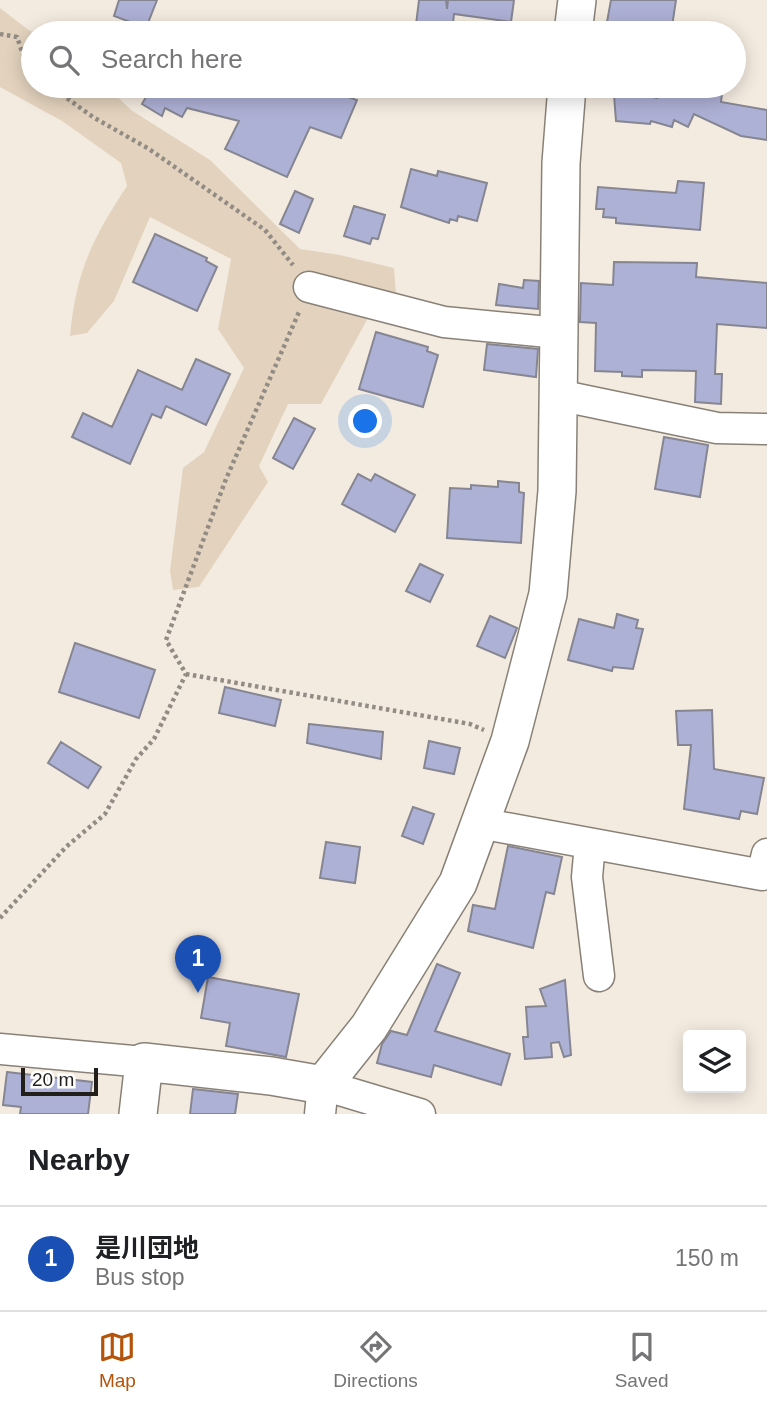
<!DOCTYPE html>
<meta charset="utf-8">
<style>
:root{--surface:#fff;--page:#f2f2f2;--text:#202124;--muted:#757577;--line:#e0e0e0;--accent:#b45309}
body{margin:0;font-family:Helvetica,"Noto Sans JP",sans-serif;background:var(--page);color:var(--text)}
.controls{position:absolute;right:21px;bottom:21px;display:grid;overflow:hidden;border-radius:7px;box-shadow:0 4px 18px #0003}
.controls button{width:63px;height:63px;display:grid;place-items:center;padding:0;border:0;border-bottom:2px solid var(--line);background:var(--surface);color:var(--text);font:35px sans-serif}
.scale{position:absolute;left:21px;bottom:18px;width:77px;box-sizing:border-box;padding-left:7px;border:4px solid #221e1a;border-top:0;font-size:19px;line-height:24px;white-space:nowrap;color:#221e1a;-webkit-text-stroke:5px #fff;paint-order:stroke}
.you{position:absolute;left:366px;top:422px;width:24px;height:24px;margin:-18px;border:5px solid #fff;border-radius:50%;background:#1a73e8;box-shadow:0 0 0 10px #1a73e833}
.badge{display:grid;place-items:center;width:46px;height:46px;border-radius:50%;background:var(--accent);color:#fff;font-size:23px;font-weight:700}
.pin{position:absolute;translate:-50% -58px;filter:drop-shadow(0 2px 4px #0008)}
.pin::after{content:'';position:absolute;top:37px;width:24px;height:21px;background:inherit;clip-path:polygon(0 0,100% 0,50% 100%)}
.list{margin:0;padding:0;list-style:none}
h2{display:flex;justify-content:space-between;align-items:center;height:91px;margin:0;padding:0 28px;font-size:30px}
h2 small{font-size:23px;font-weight:400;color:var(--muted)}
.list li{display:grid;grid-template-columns:46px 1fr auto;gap:21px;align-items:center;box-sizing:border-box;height:105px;padding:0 28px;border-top:2px solid var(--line)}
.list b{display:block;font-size:26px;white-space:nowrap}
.list p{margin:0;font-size:23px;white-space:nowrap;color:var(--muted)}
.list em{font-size:23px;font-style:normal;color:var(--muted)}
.icon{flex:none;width:38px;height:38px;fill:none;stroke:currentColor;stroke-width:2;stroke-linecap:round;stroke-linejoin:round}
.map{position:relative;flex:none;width:767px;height:1114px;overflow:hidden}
.search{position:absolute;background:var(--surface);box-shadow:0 4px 18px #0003;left:21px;right:21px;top:21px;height:77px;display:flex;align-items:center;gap:18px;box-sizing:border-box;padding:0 24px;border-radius:38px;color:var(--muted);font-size:26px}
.sheet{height:196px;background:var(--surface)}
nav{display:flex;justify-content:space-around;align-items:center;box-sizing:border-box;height:98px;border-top:2px solid var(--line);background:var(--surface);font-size:19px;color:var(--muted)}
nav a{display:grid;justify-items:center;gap:4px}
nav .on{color:var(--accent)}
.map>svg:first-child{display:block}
.green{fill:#e3d3be}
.building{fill:#aeb1d6;stroke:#858692;stroke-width:2}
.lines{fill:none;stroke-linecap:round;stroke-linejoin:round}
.minor-casing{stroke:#898177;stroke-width:33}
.tertiary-casing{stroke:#898177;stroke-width:40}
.path{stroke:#938c84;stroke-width:4.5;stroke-dasharray:3.5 3.5;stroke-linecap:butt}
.minor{stroke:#fff;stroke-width:30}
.tertiary{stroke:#fff;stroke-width:37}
</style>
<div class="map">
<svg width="767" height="1114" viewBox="0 0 767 1114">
<rect width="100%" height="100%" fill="#f4ebe0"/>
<!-- green -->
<path class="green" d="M0 8 30 31 47 33H33V86H106L131 110 210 160 300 249 340 255 394 268 396 294 368 318 321 404H288L259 466 268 482 199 587 173 590 170 571 183 468 204 452 244 368 218 329 231 259 150 217 114 301 87 333 70 336C76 272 92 239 127 186L121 163 62 121 0 87Z"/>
<!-- building -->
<path class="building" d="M119 0H157L146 28 114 16Z
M419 0H446L447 9 448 0H514L511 22 454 14 452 33H415Z
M611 0H676L671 33H605Z
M125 86H243L273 93 276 86H316L357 100 341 138 310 127 287 177 225 149 239 121 187 108 182 117 165 108 162 116 142 104 146 97Z
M658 86H723L721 102 767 110V140L741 136 694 114 688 127 674 120 672 127 651 121 650 124 616 121 614 95 634 93 657 98Z
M411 169 437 176 438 171 487 183 477 221 458 216 457 221 450 219 449 223 401 207Z
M678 181 704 183 700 230 616 223V218L603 217 604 209H596L598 187 676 193Z
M295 191 313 199 299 233 280 224Z
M354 206 385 215 378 239 372 238 370 244 344 236Z
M155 234 207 258 206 261 217 267 197 311 133 282Z
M614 262 697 263 696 277 767 283V328L717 324 715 374H722L721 404 695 402 696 371 642 370V377L622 376V372L595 371 596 323 580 322 581 283 613 285Z
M524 280 539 281 538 309 496 305 499 284 523 288Z
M376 332 428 347 427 351 438 355 423 407 359 389Z
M487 344 538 349 536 377 484 370Z
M196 359 230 374 206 425 166 406 161 418 152 414 130 464 72 437 83 413 112 427 138 370 182 390Z
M294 418 315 429 293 469 273 458Z
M664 437 708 445 700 497 655 489Z
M358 474 371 481 375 474 415 495 395 532 342 504Z
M498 481 519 483V492L524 493 521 543 447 538 450 488 471 489V485L498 487Z
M420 564 443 575 430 602 406 591Z
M617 614 638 620 636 628 643 629 633 669 613 667 612 671 568 660 579 619 614 628Z
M490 616 517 628 505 658 477 646Z
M75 643 155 670 139 718 59 692Z
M225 687 281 700 275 726 219 713Z
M712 710 714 769 764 778 757 814 741 811 739 819 684 809 691 745H678L676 711Z
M309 724 383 732 381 759 307 743Z
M429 741 460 748 454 774 424 768Z
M61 742 101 767 88 788 48 763Z
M413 807 434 814 423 844 402 836Z
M326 842 360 847 355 883 320 878Z
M508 846 562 857 554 894 546 892 533 948 468 931 473 905 495 909Z
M437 964 460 973 435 1031 510 1054 501 1085 434 1065 431 1077 377 1063 382 1044 391 1031 407 1035Z
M208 977 299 994 286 1057 226 1046 230 1023 201 1018Z
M565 980 571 1055 564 1057 559 1042 551 1043 552 1057 525 1059 523 1037H528L526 1007 546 1006 540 989Z
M7 1072 92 1082 88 1114H20L21 1107 3 1105Z
M193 1089 238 1094 235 1114H190Z"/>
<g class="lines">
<defs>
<path id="minor" d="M309 287 444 322 559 333
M558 395 717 428 767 429
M479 823 762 875 767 854
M590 844 587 877 599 976
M0 1049 144 1062
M320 1114 323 1085 420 1114"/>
<path id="tertiary" d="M573 33 577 0
M138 1114 144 1062 271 1076 323 1085 369 1027 458 883 510 741 548 594 557 491 561 163 567 86"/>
</defs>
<!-- minor casing -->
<use href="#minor" class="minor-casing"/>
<!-- tertiary casing -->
<use href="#tertiary" class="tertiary-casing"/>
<!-- path -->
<path class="path" d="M0 34 17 37 26 63 33 70
M50 86 93 117 149 149 265 230 293 265
M186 674 470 724 484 730
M0 918 66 847 105 814 136 759 154 739 186 674 166 640 226 479 299 312"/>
<!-- minor -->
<use href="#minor" class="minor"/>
<!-- tertiary -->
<use href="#tertiary" class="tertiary"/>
</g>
</svg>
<div class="controls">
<button><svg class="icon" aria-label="layers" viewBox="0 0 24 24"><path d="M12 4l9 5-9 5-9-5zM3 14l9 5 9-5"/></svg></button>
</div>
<div class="scale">20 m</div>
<div class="you"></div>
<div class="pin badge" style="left:198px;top:993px;background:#1a4fb4">1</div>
<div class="search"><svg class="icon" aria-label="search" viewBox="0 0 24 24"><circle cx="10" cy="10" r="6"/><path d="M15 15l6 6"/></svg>Search here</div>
</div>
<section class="sheet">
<h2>Nearby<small></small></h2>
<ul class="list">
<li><span class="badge" style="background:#1a4fb4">1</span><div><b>是川団地</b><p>Bus stop</p></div><em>150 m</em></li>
</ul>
</section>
<nav>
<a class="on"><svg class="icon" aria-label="map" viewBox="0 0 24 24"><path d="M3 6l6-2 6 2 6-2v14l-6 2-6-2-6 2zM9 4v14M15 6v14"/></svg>Map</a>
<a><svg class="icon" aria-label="directions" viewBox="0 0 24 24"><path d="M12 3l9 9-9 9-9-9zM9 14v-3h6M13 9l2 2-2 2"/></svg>Directions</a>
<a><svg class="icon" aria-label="saved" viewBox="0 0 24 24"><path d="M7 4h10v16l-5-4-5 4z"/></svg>Saved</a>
</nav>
